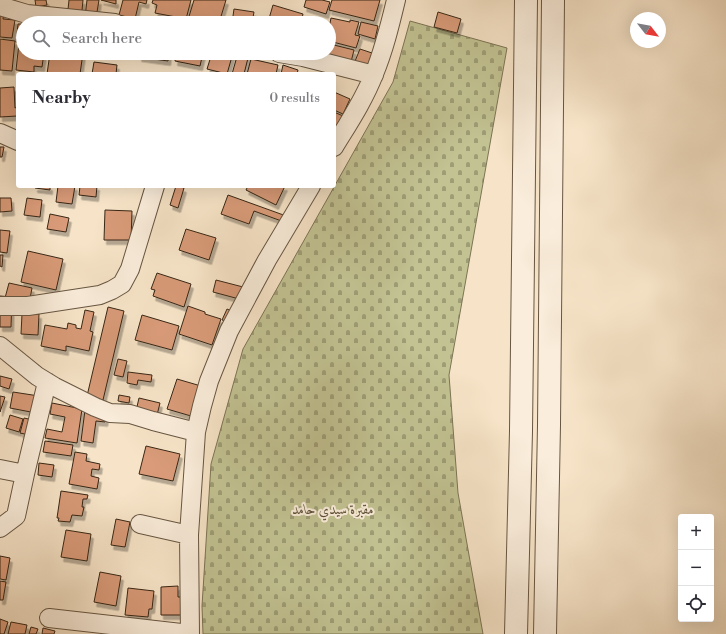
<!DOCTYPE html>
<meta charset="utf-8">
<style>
:root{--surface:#fff;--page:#f7f7f7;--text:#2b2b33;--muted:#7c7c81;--line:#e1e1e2}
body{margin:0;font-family:"Libre Bodoni",Amiri,serif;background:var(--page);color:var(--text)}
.controls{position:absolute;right:12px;bottom:12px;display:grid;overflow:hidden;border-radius:4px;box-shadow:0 4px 16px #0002}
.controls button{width:36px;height:36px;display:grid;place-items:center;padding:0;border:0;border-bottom:1px solid var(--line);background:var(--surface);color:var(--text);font:20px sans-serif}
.compass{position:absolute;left:630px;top:12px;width:36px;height:36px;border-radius:50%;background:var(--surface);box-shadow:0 4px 16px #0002;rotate:121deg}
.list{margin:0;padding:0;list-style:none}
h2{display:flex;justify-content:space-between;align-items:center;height:52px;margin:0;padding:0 16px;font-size:17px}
h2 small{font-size:13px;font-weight:400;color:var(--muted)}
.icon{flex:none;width:22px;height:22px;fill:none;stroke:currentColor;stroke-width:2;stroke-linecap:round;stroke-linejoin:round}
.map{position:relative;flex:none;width:726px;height:634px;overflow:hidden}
.search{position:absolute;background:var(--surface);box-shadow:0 4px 16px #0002;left:16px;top:16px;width:320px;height:44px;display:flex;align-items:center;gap:10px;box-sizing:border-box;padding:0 14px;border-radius:22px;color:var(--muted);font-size:15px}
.panel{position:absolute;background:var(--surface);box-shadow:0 4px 16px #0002;left:16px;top:72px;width:320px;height:116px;border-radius:4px}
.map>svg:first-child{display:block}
.cemetery{fill:url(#cemetery-stones);stroke:#7c7454}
.building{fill:#d99b79;stroke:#372615;filter:url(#shadow)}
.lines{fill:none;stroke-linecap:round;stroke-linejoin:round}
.minor-casing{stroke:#675642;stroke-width:20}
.tertiary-casing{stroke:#675642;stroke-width:24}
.minor{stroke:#faeddb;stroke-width:18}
.tertiary{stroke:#faeddb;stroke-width:22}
.labels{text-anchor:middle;stroke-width:4;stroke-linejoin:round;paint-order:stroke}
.park-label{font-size:14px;font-style:italic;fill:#5a4d34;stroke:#faeddb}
</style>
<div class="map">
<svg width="726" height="634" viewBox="0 0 726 634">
<defs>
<pattern id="cemetery-stones" width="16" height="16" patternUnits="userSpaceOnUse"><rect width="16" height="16" fill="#c2c292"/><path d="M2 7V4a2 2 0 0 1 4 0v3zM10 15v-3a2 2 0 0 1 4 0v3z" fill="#9e9d76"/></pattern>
<filter id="shadow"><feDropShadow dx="2.5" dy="4.5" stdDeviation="0" flood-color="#0004"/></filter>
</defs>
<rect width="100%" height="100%" fill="#f7e4c8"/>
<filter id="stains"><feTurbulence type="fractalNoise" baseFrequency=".005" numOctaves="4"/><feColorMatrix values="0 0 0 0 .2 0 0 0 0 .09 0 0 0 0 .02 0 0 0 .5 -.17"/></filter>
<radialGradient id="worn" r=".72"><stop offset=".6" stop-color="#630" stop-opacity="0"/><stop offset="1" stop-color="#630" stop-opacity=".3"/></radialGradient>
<!-- cemetery -->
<path class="cemetery" d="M410 21 507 48 449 375 458 493 483 634H203L202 606 211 464 243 349 393 82Z"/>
<!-- building -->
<path class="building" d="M35 0H46L47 5 36 7Z
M69 0H83L81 21 67 19Z
M87 0H99L96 18 85 17Z
M101 0H116V4Z
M123 0H147L146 4 139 2 135 19 119 15Z
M153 0H191L185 23 176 20V17L155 13 157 5 152 3Z
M194 0H226L219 23H187Z
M306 0H322L330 2 326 14 304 7Z
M332 0H380L374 21 329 10Z
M273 5 303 14 301 23 268 22Z
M234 9 254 12 252 23H232Z
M438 12 461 19 457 33 434 27Z
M0 13H4L3 19 15 20 12 38 0 37Z
M331 18 350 22V20L359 22 355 35 360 36 356 48 329 41V28Z
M154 20 172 23H154Z
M361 22 378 26 375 39 358 34Z
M18 24H23V43L16 42Z
M0 39 15 41 12 71 0 70Z
M19 43 23 44V53H44L42 67 34 66V72L16 70Z
M330 44 354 50 351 62 326 59 328 53H329Z
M360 49 372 53 366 71 353 66Z
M50 53H83L80 74H47Z
M140 53H169L168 61 139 57Z
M176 53H203L200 66 175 61Z
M212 53H233L227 74 207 69Z
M238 53 249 54 244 74H232Z
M251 59 278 65 276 74H247Z
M94 62 117 65 116 74H92Z
M283 65 298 70 297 74H281Z
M14 87 15 108 17 107V116L0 117V88Z
M334 92 350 99 343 114 334 110Z
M334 112 343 116 334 136Z
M0 147H4L2 157H0Z
M35 186H50V190L35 188Z
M58 186H75L72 204 56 202Z
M80 186H97L96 197 79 195Z
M176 186 184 188 178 208 170 205Z
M248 186H285L276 205 246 190Z
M228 195 289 217 287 223 254 211 249 224 221 214Z
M0 198H11L12 211 0 212Z
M27 198 42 200 40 217 24 215Z
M105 210 132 211 131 240H104Z
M50 214 69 218 66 232 47 229Z
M186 229 216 238 209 260 179 250Z
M0 230 10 231 7 253 0 252Z
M28 251 63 259 56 290 21 282Z
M0 255H3L2 267 0 266Z
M157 273 191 284 184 307 153 296 155 290 151 289Z
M216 280 247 288 243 300 213 292Z
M9 283 32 288 29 304 5 298Z
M0 296 12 297 11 327H0Z
M188 306 205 312V314L221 319 212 345 179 334Z
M108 307 124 311 103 400 87 396Z
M227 309 234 312 230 322 222 320Z
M85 310 94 312 90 331 93 332 89 351 66 346V351L41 346 45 325 67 329 68 323 76 325V328L81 329Z
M22 314H39L38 335 21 334Z
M142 315 179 326 172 350 135 340Z
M118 359 127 361 123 377 114 375Z
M128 372 152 375 151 382 138 380 137 385 127 383Z
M0 376 12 379 9 389 0 386Z
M177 379 201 386 191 416 167 409Z
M13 392 39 396 36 413 10 408Z
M119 395 130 397 129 403 118 401Z
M0 396 5 397 0 412Z
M139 398 160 403 157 415 136 411Z
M52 403 82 409 77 443 45 438 47 429 62 432 65 417 50 414Z
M85 410 107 413 105 422 96 421 93 443 81 441Z
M10 415 23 419 19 432 6 428Z
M24 418 33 420 29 435 20 433Z
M45 441 73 445 71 456 43 452Z
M146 446 180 454 173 481 139 474Z
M75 452 87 454 86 461 100 464 99 470 92 469 91 476 99 478 97 489 69 484Z
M39 463 54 465 52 477 38 475Z
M61 491 88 495 87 499H83L82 507H84L82 516 72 515 70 522 58 521 59 518H57Z
M116 519 130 522 125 547 111 545Z
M66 530 91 534 87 561 61 557Z
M0 556 10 558 6 580 0 579Z
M100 572 121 576 116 606 94 602Z
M0 581 6 582 3 600H0Z
M178 586V597H182V615H161V587Z
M128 588 154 591 152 609H149L148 617 125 615Z
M0 619 8 622 4 634H0Z
M11 622 27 625 25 634H8Z
M31 627 38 629 36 634H29Z
M43 628 55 631 54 634H42Z"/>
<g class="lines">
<defs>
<path id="minor" d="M0 6 27 14 115 23
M279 53 303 57 374 75
M0 133 18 141
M334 147C348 124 364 100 374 74 384 50 390 25 396 0
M0 306H28L100 295 112 290 122 284 130 269 155 186
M0 346 37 376 55 387 95 407 110 413 130 414 153 421 196 432
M0 469 25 474 16 516 0 528
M25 474 47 382
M140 524 189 535
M49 618 190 634
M190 634 189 535 196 432 202 406 209 381 229 331 267 260 311 186"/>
<path id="tertiary" d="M516 634 521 431 526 0
M545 634 549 425 553 0"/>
</defs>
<!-- minor casing -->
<use href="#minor" class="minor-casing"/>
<!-- tertiary casing -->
<use href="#tertiary" class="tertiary-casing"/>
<!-- minor -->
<use href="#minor" class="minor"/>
<!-- tertiary -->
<use href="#tertiary" class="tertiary"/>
</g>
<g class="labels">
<!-- park labels -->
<g class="park-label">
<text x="333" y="514">مقبرة سيدي حامد</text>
</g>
</g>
<rect width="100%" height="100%" filter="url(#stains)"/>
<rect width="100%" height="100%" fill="url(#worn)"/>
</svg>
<div class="controls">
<button>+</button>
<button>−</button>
<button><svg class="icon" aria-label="locate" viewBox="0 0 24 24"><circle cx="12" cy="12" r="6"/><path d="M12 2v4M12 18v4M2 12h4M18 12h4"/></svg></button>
</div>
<svg class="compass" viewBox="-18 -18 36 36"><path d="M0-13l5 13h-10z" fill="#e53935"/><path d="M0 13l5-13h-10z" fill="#7c7c81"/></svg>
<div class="search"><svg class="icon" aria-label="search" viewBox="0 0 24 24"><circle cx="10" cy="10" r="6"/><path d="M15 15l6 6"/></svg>Search here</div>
<section class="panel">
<h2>Nearby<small>0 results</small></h2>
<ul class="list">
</ul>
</section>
</div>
